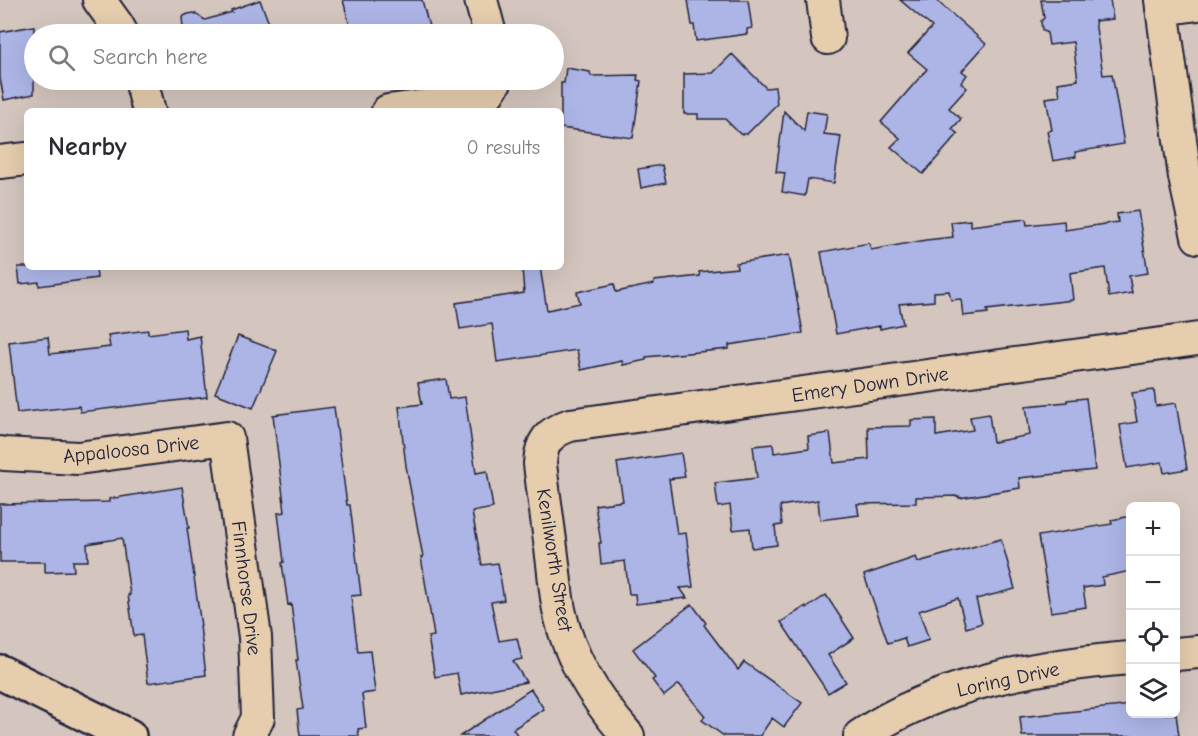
<!DOCTYPE html>
<meta charset="utf-8">
<style>
:root{--surface:#fff;--page:#f2f2f3;--text:#2b2b33;--muted:#7c7c81;--line:#e1e1e2}
body{margin:0;font-family:"Comic Neue",sans-serif;background:var(--page);color:var(--text)}
.controls{position:absolute;right:18px;bottom:18px;display:grid;overflow:hidden;border-radius:9px;box-shadow:0 6px 24px #0002}
.controls button{width:54px;height:54px;display:grid;place-items:center;padding:0;border:0;border-bottom:2px solid var(--line);background:var(--surface);color:var(--text);font:30px sans-serif}
.list{margin:0;padding:0;list-style:none}
h2{display:flex;justify-content:space-between;align-items:center;height:78px;margin:0;padding:0 24px;font-size:26px}
h2 small{font-size:20px;font-weight:400;color:var(--muted)}
.icon{flex:none;width:33px;height:33px;fill:none;stroke:currentColor;stroke-width:2;stroke-linecap:round;stroke-linejoin:round}
.map{position:relative;flex:none;width:1198px;height:736px;overflow:hidden}
.search{position:absolute;background:var(--surface);box-shadow:0 6px 24px #0002;left:24px;top:24px;width:540px;height:66px;display:flex;align-items:center;gap:15px;box-sizing:border-box;padding:0 21px;border-radius:33px;color:var(--muted);font-size:22px}
.panel{position:absolute;background:var(--surface);box-shadow:0 6px 24px #0002;left:24px;top:108px;width:540px;height:162px;border-radius:9px}
.map>svg:first-child{display:block}
.building{fill:#acb5e6;stroke:#22223b;stroke-width:1.5}
.lines{fill:none;stroke-linecap:round;stroke-linejoin:round}
.minor-casing{stroke:#22223b;stroke-width:36}
.major-casing{stroke:#22223b;stroke-width:38}
.minor{stroke:#e5cdad;stroke-width:32}
.major{stroke:#e5cdad;stroke-width:33}
.labels{text-anchor:middle;stroke-width:5;stroke-linejoin:round;paint-order:stroke}
.street-label{font-size:20px;fill:#22223b;stroke:#e5cdad}
</style>
<div class="map">
<svg width="1198" height="736" viewBox="0 0 1198 736">
<rect width="100%" height="100%" fill="#d4c6be"/>
<filter id="ink" filterUnits="userSpaceOnUse"><feTurbulence type="fractalNoise" baseFrequency=".0167" numOctaves="2"/><feDisplacementMap in="SourceGraphic" scale="12" xChannelSelector="R" yChannelSelector="G"/><feConvolveMatrix kernelMatrix="1 2 1 2 8 2 1 2 1" color-interpolation-filters="sRGB"/></filter>
<g filter="url(#ink)">
<!-- building -->
<path class="building" d="M260 0 273 34H172L171 31 183 27 182 17 188 14 194 13 205 20 232 12 231 10Z
M343 0H422L431 34H352Z
M688 0H748L752 28 747 29V34L696 41 694 25H692Z
M900 0H936L986 44 962 71 967 75 961 83 967 88 949 108 961 119 952 129 958 134 923 174 891 147 900 138 881 122 927 69 908 53 932 27Z
M1041 0H1110L1113 19 1095 21 1103 75 1112 74 1124 144 1075 152 1076 157 1053 161 1047 131 1052 130 1046 98 1060 96 1058 83 1078 80 1073 42 1049 45 1047 33 1042 30 1041 21 1044 18Z
M34 26V94L4 100 0 78V32Z
M732 54 766 88 775 87 777 104 747 134H740L725 119H698V114H684V74L713 73Z
M566 68 590 72 591 76 638 75 637 80 641 81 633 138 561 128V83H564Z
M784 111 804 131 807 111 827 114 824 134 841 136 834 183 808 179 805 196 782 192 785 173 776 172Z
M662 165 666 183 641 188 638 169Z
M1138 211 1148 273 1129 276 1132 293 1109 297 1105 268 1070 273 1073 300 987 310 988 313 963 316 961 299 951 300 949 291 934 292V301L899 304 903 324 880 329V326L836 334 821 252 869 243 871 250 926 240 953 237 951 222 970 220V226L1026 219 1027 225 1064 221 1065 230 1118 222 1117 214Z
M789 255 803 333 729 345V349L646 357V360L623 365 622 361 581 370 577 350 497 362 492 324 460 329 456 303 524 293 522 267H540L547 310 580 303 577 292 614 284 616 292 654 284V281L700 276 699 272 737 268 736 263Z
M18 267H96L97 278 39 286V282L20 284Z
M185 329 186 339 200 336 207 397 80 412 79 406 17 413 9 342 48 337 50 354 110 347 108 335 148 330V334Z
M238 336 277 351 253 408 215 393Z
M446 379 449 399 465 397 476 473 487 471 493 508 472 512 482 565 498 563 504 600 491 602 499 641 517 638 522 659 513 661 526 682 461 695 457 673 435 677 428 637 434 636 421 557H423L406 466 399 407 422 404 418 383Z
M1154 390 1156 406 1176 403 1187 469 1164 473 1162 462 1127 468 1120 425 1137 422 1132 393Z
M1086 398 1095 470 1019 478 1020 488 959 498V496L916 497V503L857 504 859 515 820 520 818 500 780 506 782 525 775 526 777 545 752 548 750 528 733 530 730 505 718 507 715 483 757 478 753 446 773 444 774 453 809 448 808 436 830 433 834 463 869 459 868 427 911 426V420L936 419V436L973 430 970 417 989 414 993 442 1030 435 1026 406 1067 402V400Z
M334 407 347 505H350L361 595 351 596 358 652 370 651 375 692 362 694 366 728 358 729 359 736H300L297 710 303 709 296 660H298L291 604 288 605 282 563 284 562 278 513 285 512 273 415Z
M681 453 685 477 669 479 677 534 686 533 693 587 680 588 687 598 636 604 635 594H629L625 561 601 564 599 543H601L595 505 623 501 617 463Z
M182 487 189 528H187L201 626H200L206 675 148 683 142 635 134 636 128 595H130L122 538 87 544 88 561H73L74 571 45 572V562H0V504L109 502V499Z
M1131 516V571L1102 577 1103 585 1083 588 1086 607 1051 612 1038 536 1112 524 1111 520Z
M1001 539 1015 589 976 599 982 623 966 628 958 598 919 611 929 640 907 647 904 638 888 643 864 575 916 557 918 562Z
M826 595 854 638 828 655 846 682 828 693 781 622 806 606 807 608Z
M692 604 706 623 704 625 738 670 744 662 802 703 784 727 772 718 760 736H724L702 720 705 716 679 684 664 696 652 680 655 678 633 649Z
M531 689 544 709 513 729 518 736H460Z
M1131 705V714H1176L1179 736H1022L1020 717Z"/>
<g class="lines">
<defs>
<path id="minor" d="M99 0 117 25 122 34
M481 0 490 34
M823 0 828 38
M1161 0 1185 177 1198 237
M1162 9 1198 4
M141 80 149 111
M388 111 478 99 488 93 496 80
M0 162 27 159
M0 453 4 454 78 458 227 438 255 637 258 718 249 736
M1176 654 1198 652
M628 736C597 701 570 660 560 614 556 598 555 580 553 564 549 531 544 498 540 464 541 442 549 432 570 425L1198 339
M860 736C940 682 1036 666 1130 658"/>
<path id="major" d="M0 672 129 736"/>
</defs>
<!-- minor casing -->
<use href="#minor" class="minor-casing"/>
<!-- major casing -->
<use href="#major" class="major-casing"/>
<!-- minor -->
<use href="#minor" class="minor"/>
<!-- major -->
<use href="#major" class="major"/>
</g>
</g>
<g class="labels">
<!-- street labels -->
<g class="street-label">
<text transform="translate(870 384) rotate(-8)" y="7">Emery Down Drive</text>
<text transform="translate(131 449) rotate(-6)" y="7">Appaloosa Drive</text>
<text transform="translate(555 560) rotate(81)" y="7">Kenilworth Street</text>
<text transform="translate(247 588) rotate(83)" y="7">Finnhorse Drive</text>
<text transform="translate(1008 679) rotate(-12)" y="7">Loring Drive</text>
</g>
</g>
</svg>
<div class="controls">
<button>+</button>
<button>−</button>
<button><svg class="icon" aria-label="locate" viewBox="0 0 24 24"><circle cx="12" cy="12" r="6"/><path d="M12 2v4M12 18v4M2 12h4M18 12h4"/></svg></button>
<button><svg class="icon" aria-label="layers" viewBox="0 0 24 24"><path d="M12 4l9 5-9 5-9-5zM3 14l9 5 9-5"/></svg></button>
</div>
<div class="search"><svg class="icon" aria-label="search" viewBox="0 0 24 24"><circle cx="10" cy="10" r="6"/><path d="M15 15l6 6"/></svg>Search here</div>
<section class="panel">
<h2>Nearby<small>0 results</small></h2>
<ul class="list">
</ul>
</section>
</div>
